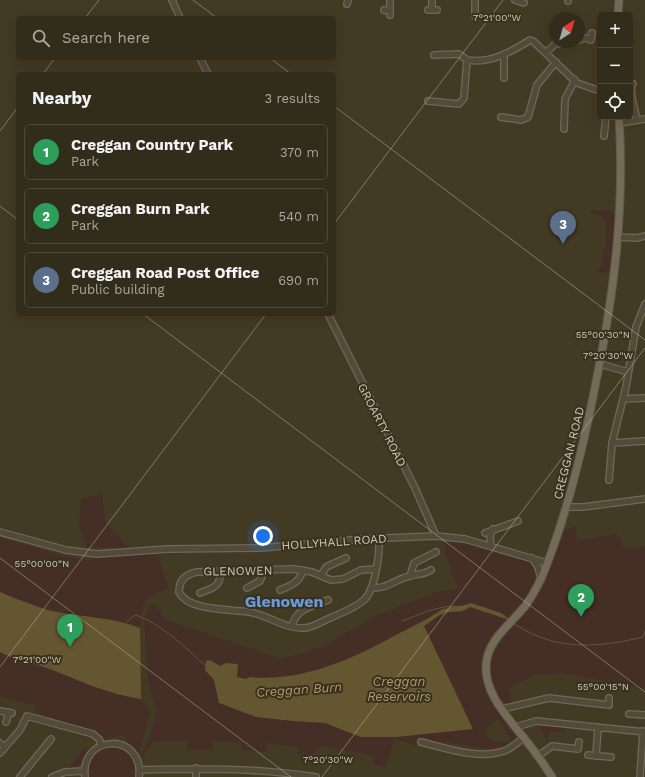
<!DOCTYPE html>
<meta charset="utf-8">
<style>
:root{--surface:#322c1b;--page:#3d3828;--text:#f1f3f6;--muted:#a8a7a3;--line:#4d483a;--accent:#bca0f2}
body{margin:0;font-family:"Work Sans",sans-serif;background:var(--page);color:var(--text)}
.controls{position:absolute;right:12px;top:12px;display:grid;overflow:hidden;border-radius:6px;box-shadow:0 4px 16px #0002}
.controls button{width:36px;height:36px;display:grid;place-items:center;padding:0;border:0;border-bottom:1px solid var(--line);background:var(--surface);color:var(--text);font:20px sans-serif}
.compass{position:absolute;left:549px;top:12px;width:36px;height:36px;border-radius:50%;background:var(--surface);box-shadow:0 4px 16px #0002;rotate:37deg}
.you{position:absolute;left:263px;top:536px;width:14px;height:14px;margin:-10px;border:3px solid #fff;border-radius:50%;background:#1a73e8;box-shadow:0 0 0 6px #1a73e833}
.badge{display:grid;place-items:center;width:26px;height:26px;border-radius:50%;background:var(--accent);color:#fff;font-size:13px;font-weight:700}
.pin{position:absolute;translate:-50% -33px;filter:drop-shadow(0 1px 2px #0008)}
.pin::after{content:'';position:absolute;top:21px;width:14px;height:12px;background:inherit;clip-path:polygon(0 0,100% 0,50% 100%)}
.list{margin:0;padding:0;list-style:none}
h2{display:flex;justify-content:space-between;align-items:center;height:52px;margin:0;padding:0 16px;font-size:17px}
h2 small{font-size:13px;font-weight:400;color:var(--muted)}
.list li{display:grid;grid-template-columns:26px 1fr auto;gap:12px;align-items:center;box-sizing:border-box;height:56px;margin:0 8px 8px;padding:0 8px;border:1px solid var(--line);border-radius:6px}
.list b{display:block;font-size:15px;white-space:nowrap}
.list p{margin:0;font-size:13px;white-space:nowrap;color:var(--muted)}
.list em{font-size:13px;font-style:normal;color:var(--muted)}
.icon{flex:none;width:22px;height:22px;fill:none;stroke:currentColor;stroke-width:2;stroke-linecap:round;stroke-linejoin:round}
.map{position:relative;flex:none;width:645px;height:777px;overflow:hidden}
.search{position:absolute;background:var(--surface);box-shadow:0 4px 16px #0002;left:16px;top:16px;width:320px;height:44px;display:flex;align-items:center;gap:10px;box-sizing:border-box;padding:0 14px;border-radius:6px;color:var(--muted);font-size:15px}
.panel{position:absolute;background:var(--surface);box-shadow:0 4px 16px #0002;left:16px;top:72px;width:320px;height:244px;border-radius:6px}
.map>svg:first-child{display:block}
.green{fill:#442e26}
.water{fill:#655632}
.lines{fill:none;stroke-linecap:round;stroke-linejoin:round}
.stream{stroke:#655632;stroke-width:1}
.minor-casing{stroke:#706957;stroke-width:8}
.major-casing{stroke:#5f5746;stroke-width:9}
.minor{stroke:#534b39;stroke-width:5.5}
.major{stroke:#736b57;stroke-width:7}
.ticks{fill:none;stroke:#cdc7b6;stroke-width:1;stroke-opacity:0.45}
.labels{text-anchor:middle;stroke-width:4;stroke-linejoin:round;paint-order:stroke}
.street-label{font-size:12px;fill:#cdc7b6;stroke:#38311e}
.water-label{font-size:13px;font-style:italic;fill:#ae9a6d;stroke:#38311e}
.district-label{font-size:16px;font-weight:bold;fill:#689bdf;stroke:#38311e}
.ticks-label{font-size:10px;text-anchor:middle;fill:#cdc7b6;stroke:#38311e;stroke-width:4;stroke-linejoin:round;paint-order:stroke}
</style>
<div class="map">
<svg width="645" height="777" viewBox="0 0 645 777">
<rect width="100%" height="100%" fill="#433a24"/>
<!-- green -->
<path class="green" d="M591 210 612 211 615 215 610 273 598 272 599 268 602 266 603 250 606 248V222L600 215 590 213Z
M102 494 106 523 129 548 87 547 79 527 81 499Z
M576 527 577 541 617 534 625 549 645 546V688L562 673 534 675 508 689 512 703C503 705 500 698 496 692 470 650 524 615 543 582 552 566 558 546 565 529Z
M0 537 64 556 87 560 157 551 168 588C164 590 148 598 146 599 137 607 140 685 141 699L147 705 150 713 139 753 129 744 126 737 118 734 113 738 104 739 94 731 35 712 37 705 0 697Z
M447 542H462L527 559C531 562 535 565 537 570 543 590 492 627 485 647 473 679 490 698 508 722 511 726 517 732 517 737L512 742C508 736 504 726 498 719L484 730 493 741 508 742 509 745 490 749 418 738 416 745 394 739 386 767 372 764 375 756 323 746 308 755 297 754 298 747 267 743 266 752 242 750V742L213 741 212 750H188L187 741H153L142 759 140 757 149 738 157 711 148 683 144 619 150 606 154 603 166 620 281 659 322 647 378 615 437 592 458 589 444 550Z
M541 725 565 727V732H550L547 739 538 726Z
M116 746C133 751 135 760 137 777H87C89 753 93 750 116 746Z
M85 747 90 748C81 760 86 768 68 768Z"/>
<!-- water -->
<path class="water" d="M0 592C17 599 34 606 52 611 81 617 112 617 140 628L141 699C108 694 80 681 50 669 33 663 16 661 0 652Z
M471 603 501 613 512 621 470 607C459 614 457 610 446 613 438 614 431 622 424 626L473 729 396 737H361L325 723 293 721 256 717 219 703 214 680 205 670 206 661 210 660 220 666 226 663 238 664 237 677 246 679 249 677C302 682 350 660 396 635 411 627 427 620 441 610 451 606 461 607 471 603Z"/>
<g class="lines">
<!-- stream -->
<path class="stream" d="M402 621C421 614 443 603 463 607
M127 622 135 615C163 624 184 647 206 666
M515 624C554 651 598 648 643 637L645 631"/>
<defs>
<path id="minor" d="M172 0 180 18
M432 0V9
M515 0 524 3
M568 0V1
M347 4 348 0
M384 10 390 11
M428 10H437
M390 15V0
M475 16V0
M579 40 586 38 591 40 592 33
M546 53 555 44 569 42
M434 55 459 54 467 60C490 64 511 52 530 40L533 41 577 83 600 91
M504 55V78
M200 58 208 74
M633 84 631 85 632 98 637 120
M428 101 459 104 464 98 467 60
M501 117 521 120 528 117 537 85 556 62
M620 123 645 119
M564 129 565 99 575 80
M604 136 606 117
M619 237 637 238 645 236
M328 314 415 488 436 536
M600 364 628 372
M623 399 645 398
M612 443 645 441
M609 480 612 443 626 387 636 327 645 304
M567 507H583L645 499
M0 532 66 550 97 554 168 549 261 548 361 539 436 536 465 539 547 563
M485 533 518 521
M491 546 490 536 493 529
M532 558 538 567 541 579
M376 569 361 570 343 579 331 580 312 572 294 569 197 572C186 574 179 580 179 592 188 611 230 609 249 612 268 615 285 629 304 628 313 628 322 621 330 618 341 613 356 608 365 599 375 589 380 553 379 538
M321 576 326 567 346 558
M410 576 414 563 436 552
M247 588 260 581 264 571
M371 588C388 589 395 579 410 576 420 573 421 576 431 570
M280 590C292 585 299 583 303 570
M200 593C214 587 219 588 221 572
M292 626C296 609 312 606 328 600
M502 709 549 698 609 705V698
M0 711 12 713
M629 714 645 715
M6 722 9 712
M516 727 536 721 645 732
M421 742C446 748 478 760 504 751 511 749 518 742 524 737
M0 743 5 747
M0 753 20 730 27 716 93 734 99 739 101 745
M588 755 611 757
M538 756 552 746 578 749 579 742
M596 756 598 727
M140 770C199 768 257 768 316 777
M20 777 51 739
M52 777 65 772 84 771
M85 777C80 733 144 732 139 777
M196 777V768
M640 777 643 731"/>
<path id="major" d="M618 15 619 0
M552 777C543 763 534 750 523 737 507 716 485 694 486 666 487 640 511 624 526 605 535 592 542 578 547 564 570 504 584 444 596 382 614 294 625 207 619 117"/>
</defs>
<!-- minor casing -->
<use href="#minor" class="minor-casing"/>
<!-- major casing -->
<use href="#major" class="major-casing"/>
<!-- minor -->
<use href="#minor" class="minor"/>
<!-- major -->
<use href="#major" class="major"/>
</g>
<!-- ticks -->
<path class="ticks" d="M193 0 217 18M85 18 99 0M270 58 291 74M43 74 55 58M334 106 645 340M0 131 18 107M0 206 18 220M334 224 503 0M143 314 645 692M0 558 291 777M0 667 266 314M322 777 645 348"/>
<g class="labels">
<!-- street labels -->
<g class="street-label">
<text transform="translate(382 425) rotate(63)" y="4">GROARTY ROAD</text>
<text transform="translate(569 453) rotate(-76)" y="4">CREGGAN ROAD</text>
<text transform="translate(334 542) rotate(-4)" y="4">HOLLYHALL ROAD</text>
<text transform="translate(238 571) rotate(-1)" y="4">GLENOWEN</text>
</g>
<!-- water labels -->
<g class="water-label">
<text x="399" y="686">Creggan<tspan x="399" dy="15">Reservoirs</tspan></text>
<text transform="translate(299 689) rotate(-4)" y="5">Creggan Burn</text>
</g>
<!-- district labels -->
<g class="district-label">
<text x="284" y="607">Glenowen</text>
</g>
</g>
<g class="ticks-label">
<text x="497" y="21">7°21'00"W</text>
<text x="603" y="338">55°00'30"N</text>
<text x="608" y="359">7°20'30"W</text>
<text x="42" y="567">55°00'00"N</text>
<text x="37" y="663">7°21'00"W</text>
<text x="603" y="690">55°00'15"N</text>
<text x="328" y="763">7°20'30"W</text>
</g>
</svg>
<div class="controls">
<button>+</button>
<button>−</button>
<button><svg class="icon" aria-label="locate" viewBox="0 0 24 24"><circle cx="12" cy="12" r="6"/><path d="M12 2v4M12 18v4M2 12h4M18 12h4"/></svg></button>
</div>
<svg class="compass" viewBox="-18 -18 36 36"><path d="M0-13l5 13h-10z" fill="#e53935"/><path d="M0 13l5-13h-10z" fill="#a8a7a3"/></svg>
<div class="you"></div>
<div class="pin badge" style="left:70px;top:647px;background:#2e9e5b">1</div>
<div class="pin badge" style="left:581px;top:617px;background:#2e9e5b">2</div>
<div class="pin badge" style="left:563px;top:244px;background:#5c6f8a">3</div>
<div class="search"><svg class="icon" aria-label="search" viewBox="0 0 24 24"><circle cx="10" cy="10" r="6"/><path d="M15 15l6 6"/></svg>Search here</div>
<section class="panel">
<h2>Nearby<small>3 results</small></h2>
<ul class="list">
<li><span class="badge" style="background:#2e9e5b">1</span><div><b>Creggan Country Park</b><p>Park</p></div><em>370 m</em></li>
<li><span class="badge" style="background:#2e9e5b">2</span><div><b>Creggan Burn Park</b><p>Park</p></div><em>540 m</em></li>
<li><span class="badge" style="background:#5c6f8a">3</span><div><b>Creggan Road Post Office</b><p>Public building</p></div><em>690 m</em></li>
</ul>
</section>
</div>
